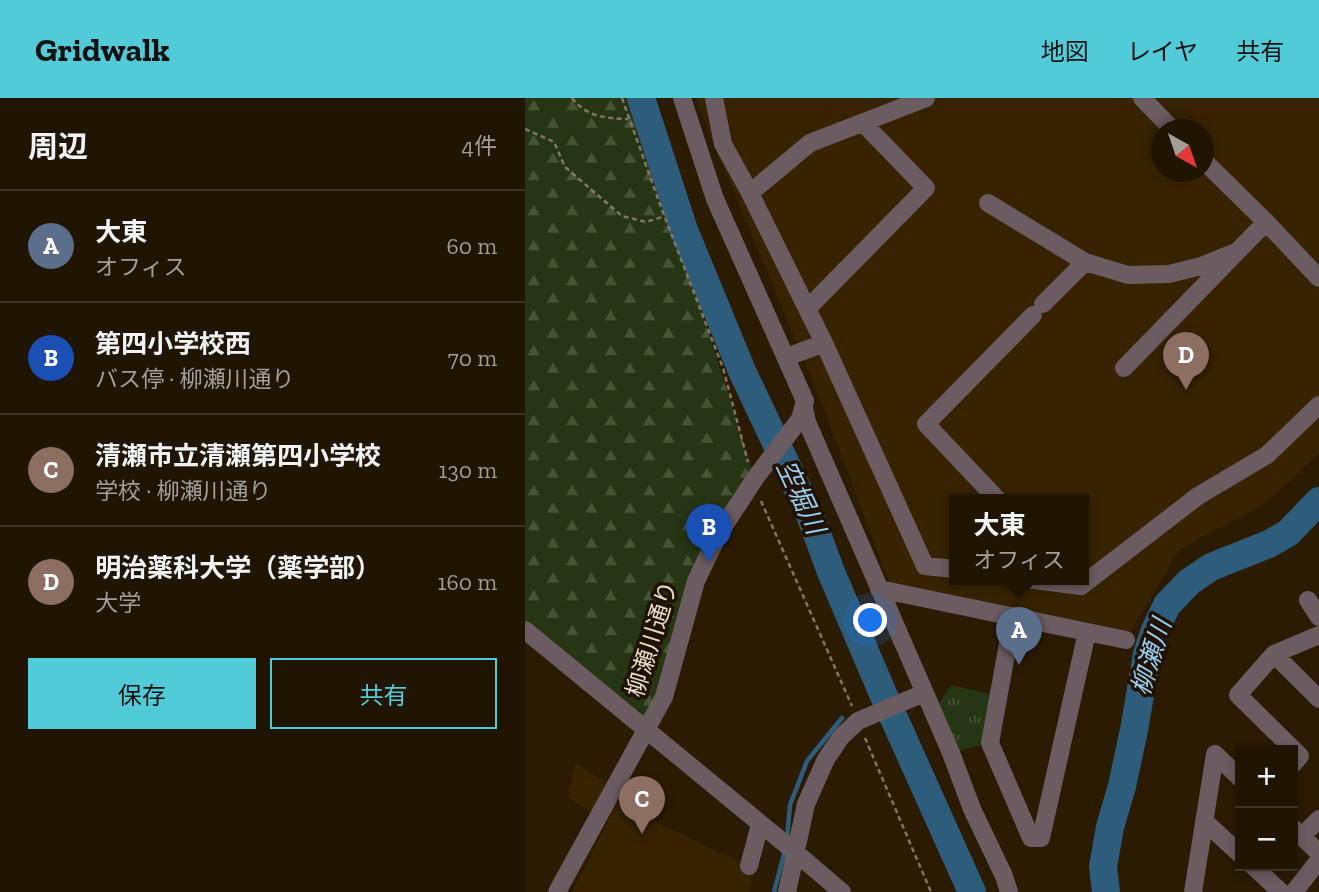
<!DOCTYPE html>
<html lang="ja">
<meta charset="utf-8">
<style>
:root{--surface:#201402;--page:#281d0c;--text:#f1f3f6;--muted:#a29e99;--line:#3d3324;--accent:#52cbd8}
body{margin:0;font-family:"Zilla Slab","Noto Sans JP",serif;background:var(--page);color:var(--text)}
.controls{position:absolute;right:21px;bottom:21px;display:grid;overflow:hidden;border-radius:0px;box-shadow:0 4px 10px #0003}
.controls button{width:63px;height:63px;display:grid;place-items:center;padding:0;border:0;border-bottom:2px solid var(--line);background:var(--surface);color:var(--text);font:35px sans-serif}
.compass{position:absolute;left:626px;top:21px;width:63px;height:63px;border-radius:50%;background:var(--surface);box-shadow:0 4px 10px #0003;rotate:140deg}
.you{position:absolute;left:346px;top:523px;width:24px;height:24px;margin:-18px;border:5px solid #fff;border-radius:50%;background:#1a73e8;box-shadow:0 0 0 10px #1a73e833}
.badge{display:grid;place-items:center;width:46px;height:46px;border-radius:50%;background:var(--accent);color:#fff;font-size:23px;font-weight:700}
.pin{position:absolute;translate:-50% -58px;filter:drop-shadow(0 2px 4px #0008)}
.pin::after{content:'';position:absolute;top:37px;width:24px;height:21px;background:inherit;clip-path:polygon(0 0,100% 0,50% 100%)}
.popup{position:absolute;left:424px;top:396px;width:140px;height:91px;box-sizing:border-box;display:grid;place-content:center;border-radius:0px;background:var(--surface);filter:drop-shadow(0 2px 5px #0005);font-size:23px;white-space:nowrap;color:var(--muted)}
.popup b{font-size:26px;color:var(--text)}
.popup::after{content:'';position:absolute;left:50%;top:100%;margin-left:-14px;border:14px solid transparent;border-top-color:var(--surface)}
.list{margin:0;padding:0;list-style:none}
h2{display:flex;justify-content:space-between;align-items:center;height:91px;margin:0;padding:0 28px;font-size:30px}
h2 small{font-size:23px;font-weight:400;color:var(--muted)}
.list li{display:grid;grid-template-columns:46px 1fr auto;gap:21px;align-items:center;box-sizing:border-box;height:112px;padding:0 28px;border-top:2px solid var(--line)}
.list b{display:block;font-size:26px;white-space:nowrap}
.list p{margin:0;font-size:23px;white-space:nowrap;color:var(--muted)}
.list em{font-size:23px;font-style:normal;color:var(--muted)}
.actions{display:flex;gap:14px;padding:21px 28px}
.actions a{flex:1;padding:16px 0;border:2px solid var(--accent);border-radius:0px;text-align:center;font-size:24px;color:var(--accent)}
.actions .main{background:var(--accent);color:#111}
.map{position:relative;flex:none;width:794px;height:794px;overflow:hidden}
header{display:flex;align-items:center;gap:42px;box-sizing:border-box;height:98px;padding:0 35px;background:var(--accent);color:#111}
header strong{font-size:33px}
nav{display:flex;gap:38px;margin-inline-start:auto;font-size:24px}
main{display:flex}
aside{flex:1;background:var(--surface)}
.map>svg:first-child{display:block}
.built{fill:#372302;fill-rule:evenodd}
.grass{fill:url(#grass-tufts)}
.forest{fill:url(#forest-firs)}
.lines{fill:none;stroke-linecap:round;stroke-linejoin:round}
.stream{stroke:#2e5d7c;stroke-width:4.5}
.river{stroke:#2e5d7c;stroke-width:28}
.path{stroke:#837562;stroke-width:2.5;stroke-dasharray:5 3.5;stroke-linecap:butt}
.minor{stroke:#6a5c60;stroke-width:18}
.labels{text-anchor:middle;stroke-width:7;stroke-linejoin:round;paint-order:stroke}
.street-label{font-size:24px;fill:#e7ddce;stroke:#211200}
.water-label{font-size:26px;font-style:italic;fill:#95cff7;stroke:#211200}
</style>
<header>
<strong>Gridwalk</strong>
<nav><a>地図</a><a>レイヤ</a><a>共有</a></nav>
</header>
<main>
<aside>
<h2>周辺<small>4件</small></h2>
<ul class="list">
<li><span class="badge" style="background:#5c6f8a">A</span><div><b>大東</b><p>オフィス</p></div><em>60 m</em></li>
<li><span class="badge" style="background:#1a4fb4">B</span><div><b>第四小学校西</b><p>バス停 · 柳瀬川通り</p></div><em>70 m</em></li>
<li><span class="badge" style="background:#8d6e63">C</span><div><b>清瀬市立清瀬第四小学校</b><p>学校 · 柳瀬川通り</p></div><em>130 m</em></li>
<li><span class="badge" style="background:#8d6e63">D</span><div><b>明治薬科大学（薬学部）</b><p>大学</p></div><em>160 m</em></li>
</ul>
<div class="actions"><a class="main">保存</a><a>共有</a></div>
</aside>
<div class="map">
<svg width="794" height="794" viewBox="0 0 794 794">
<defs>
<pattern id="grass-tufts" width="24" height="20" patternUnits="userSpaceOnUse" patternTransform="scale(1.75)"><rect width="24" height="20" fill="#263615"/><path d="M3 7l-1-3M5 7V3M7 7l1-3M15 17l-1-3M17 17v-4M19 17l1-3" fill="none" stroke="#465336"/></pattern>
<pattern id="forest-firs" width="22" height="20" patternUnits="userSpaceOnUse" patternTransform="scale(1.75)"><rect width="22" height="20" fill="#263615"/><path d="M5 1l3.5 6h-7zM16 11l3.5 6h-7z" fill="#465336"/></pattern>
</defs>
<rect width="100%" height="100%" fill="#2b1b03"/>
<!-- built -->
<path class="built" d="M170 0H794V356L738 407 654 452 604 537 364 485 297 306ZM636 32H678V74H636ZM429 401H559V481H429Z
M50 665 83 685 66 713 43 700Z
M92 705 230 771 224 794H47Z"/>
<!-- grass -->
<path class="grass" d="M426 587 474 598 465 645 426 655 411 610Z"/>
<!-- forest -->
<path class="forest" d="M0 0H109L227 371 193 437 121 632 0 532Z"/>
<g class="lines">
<!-- stream -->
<path class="stream" d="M262 740 265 707 282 663 317 620
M249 794 260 752"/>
<!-- river -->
<path class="river" d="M116 0 159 132 217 273 285 417 306 474 359 598 447 794
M581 794 578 769 585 729 597 688 609 632 622 556 630 532 642 507 664 484 686 469 744 446 763 435 794 403"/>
<!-- path -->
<path class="path" d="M47 0C62 19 79 20 103 21
M97 0 137 112 198 270 223 364
M0 31 29 44 40 69 97 118 121 124 140 118
M236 403 327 608
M340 640 406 794"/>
<!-- minor -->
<path class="minor" d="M189 0 198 46 225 95 299 245
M617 0 648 32
M678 62 741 124 794 180
M225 95 285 45 401 0
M463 105 560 164
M518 206 560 164 603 177 644 176 676 168 713 153
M283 210 401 90 338 25
M262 259 299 245 400 468 429 471
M599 270 741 124
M279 310 282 324 426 655 447 711 479 778 484 794
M472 401 401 326 508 217
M502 481 556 488 673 398 742 357 794 307
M354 491 601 542
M783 502 794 519
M488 518 465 645 506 740H516L562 534
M0 532 270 754 317 794
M794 537 749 556 794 601
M749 556 713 597 775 658 768 666
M679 723 715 756
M768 730 794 755
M777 738 794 721
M224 768 235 726
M728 768 756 794
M32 794 139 599 171 483 193 437 231 379 275 321 280 303 190 101 157 0
M262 794 281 706 301 661 316 639 333 623 399 595
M668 794 690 656 715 680
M769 794 794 762"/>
</g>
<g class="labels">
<!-- street labels -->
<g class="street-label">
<text transform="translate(127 541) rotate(-73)" y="8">柳瀬川通り</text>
</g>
<!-- water labels -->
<g class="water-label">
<text transform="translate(276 399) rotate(65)" y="9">空堀川</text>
<text transform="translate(626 559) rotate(-73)" y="9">柳瀬川</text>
</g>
</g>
</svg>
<div class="controls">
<button>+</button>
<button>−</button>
</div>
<svg class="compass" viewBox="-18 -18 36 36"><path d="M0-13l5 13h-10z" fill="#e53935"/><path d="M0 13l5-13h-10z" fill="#a29e99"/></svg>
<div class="you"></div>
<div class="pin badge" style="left:494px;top:567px;background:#5c6f8a">A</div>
<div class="popup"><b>大東</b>オフィス</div>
<div class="pin badge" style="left:184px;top:464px;background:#1a4fb4">B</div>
<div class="pin badge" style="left:117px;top:736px;background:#8d6e63">C</div>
<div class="pin badge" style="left:661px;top:292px;background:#8d6e63">D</div>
</div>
</main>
